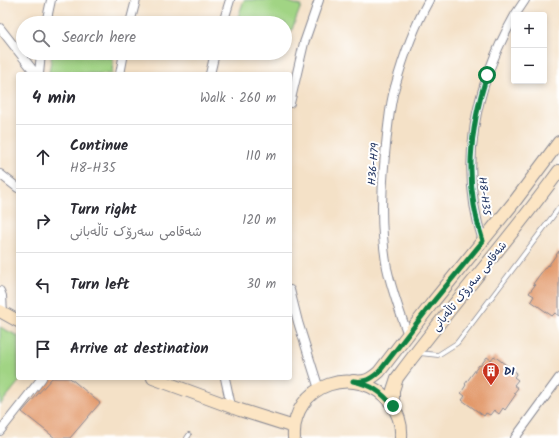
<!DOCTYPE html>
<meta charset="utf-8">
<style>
:root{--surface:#fff;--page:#f7f7f7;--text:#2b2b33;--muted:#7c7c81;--line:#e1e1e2}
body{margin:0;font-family:Kalam,"Playpen Sans Arabic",sans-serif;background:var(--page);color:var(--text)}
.controls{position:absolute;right:12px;top:12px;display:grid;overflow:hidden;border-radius:4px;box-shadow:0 2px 6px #0003}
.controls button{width:36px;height:36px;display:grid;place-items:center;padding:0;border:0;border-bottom:1px solid var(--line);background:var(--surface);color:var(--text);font:20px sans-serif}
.stop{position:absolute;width:12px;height:12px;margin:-9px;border:3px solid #0b8043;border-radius:50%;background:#fff}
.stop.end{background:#0b8043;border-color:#fff;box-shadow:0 1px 4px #0008}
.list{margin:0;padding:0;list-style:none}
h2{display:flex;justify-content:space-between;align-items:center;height:52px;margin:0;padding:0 16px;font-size:17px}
h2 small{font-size:13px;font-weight:400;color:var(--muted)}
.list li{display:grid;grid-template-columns:26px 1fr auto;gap:12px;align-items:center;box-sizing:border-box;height:64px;padding:0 16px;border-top:1px solid var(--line)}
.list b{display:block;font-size:15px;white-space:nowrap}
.list p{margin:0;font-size:13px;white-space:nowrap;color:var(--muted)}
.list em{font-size:13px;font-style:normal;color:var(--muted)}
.icon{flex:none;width:22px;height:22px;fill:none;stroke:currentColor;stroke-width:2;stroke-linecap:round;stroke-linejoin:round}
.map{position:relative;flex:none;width:559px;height:438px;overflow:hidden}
.search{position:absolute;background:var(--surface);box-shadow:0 2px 6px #0003;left:16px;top:16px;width:276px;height:44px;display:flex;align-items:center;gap:10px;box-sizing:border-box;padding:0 14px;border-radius:22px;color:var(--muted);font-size:15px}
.panel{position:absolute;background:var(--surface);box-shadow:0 2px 6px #0003;left:16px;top:72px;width:276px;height:308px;border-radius:4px}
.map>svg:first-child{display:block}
.green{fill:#a1d484;stroke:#5e8271}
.building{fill:#e29869}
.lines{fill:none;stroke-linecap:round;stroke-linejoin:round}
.lane-casing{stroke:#888892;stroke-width:5.5}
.street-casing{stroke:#888892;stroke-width:10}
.secondary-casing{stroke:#888892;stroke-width:14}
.lane{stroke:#fff;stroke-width:4}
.street{stroke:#fff;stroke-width:8}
.secondary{stroke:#fce5c4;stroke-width:12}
.route{stroke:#0b8043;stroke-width:5}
.labels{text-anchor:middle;stroke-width:4;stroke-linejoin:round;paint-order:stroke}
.street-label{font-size:11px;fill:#1b2f5e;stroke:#fff}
.poi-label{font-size:11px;font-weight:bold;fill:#1b2f5e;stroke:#fff;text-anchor:start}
</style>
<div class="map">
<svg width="559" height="438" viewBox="0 0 559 438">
<rect width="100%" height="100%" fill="#fff"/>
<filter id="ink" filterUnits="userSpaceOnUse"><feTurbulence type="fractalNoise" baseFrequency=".025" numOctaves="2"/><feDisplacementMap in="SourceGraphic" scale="8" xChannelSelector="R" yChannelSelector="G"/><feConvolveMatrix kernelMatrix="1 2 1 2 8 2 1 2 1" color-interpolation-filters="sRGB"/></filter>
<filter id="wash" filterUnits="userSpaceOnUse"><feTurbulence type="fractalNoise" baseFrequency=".012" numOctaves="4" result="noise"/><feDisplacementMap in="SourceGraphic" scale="16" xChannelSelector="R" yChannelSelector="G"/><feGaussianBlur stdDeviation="0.9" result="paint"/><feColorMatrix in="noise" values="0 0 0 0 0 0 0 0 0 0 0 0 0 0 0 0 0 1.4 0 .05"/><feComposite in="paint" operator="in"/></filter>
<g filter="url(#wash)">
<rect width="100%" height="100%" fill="#f4e1c7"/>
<!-- green -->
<path class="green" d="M244 0H283L301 6 291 32 285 30V23H260L238 17Z
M52 53H72L113 58 112 74 49 73Z
M0 327 18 336V378H22L0 405Z"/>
<g id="blocks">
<!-- building -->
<path class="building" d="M559 251V316L555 313 552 316 531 301 534 296 529 293 535 285 533 284 538 277 547 265 548 266Z
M494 356 517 373 514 377 518 380 514 385 518 388 514 393 516 394 505 410 503 408 499 414 494 410 490 415 486 413 484 416 462 400 465 396 461 393 466 385 465 384 479 365 480 366 487 357 491 360Z
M52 378H70L100 403 70 438H55L22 412Z"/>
</g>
</g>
<g filter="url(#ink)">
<use href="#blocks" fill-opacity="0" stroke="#888892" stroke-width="1"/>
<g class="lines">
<defs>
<path id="lane" d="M419 353 438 355 457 343 559 208
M187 438 189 435"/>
<path id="street" d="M515 15 525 0
M46 23 51 0
M130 23 136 0
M223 23 230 0
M0 28 36 74
M39 74 41 53
M120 74 124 53
M210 74 215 53
M290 103 304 43 319 0
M0 174 18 188
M483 241C458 165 475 86 514 17
M290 290 298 322 319 389
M0 291 2 296 3 313
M408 335C400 313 392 291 387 268 379 224 382 180 387 135 389 120 390 103 395 87 403 58 414 27 429 0
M225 378 231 406
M0 431 42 378
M515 438 559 378"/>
<path id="secondary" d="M0 311 18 321
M153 378 240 410 294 427
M353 381C365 383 371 379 379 372L433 302 515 201 559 142
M393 406V390L397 378C449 307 508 242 559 171
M294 438C291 383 358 362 391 403 398 413 402 426 401 438"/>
</defs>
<!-- lane casing -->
<use href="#lane" class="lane-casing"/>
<!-- street casing -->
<use href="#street" class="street-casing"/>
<!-- secondary casing -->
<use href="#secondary" class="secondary-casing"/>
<!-- lane -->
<use href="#lane" class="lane"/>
<!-- street -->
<use href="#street" class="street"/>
<!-- secondary -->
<use href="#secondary" class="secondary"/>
</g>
</g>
<g class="lines" filter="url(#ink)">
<!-- route -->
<path class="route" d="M393 406C382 392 371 385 353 381 365 383 371 379 379 372L433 302 483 241C464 185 469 131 487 75"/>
</g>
<!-- icons -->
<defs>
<symbol id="building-pin" viewBox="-11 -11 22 30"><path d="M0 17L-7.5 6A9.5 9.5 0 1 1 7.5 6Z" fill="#c8321e" stroke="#fff"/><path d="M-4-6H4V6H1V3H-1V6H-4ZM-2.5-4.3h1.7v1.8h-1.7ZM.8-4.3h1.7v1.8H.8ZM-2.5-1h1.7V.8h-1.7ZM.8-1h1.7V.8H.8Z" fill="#fff"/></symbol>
</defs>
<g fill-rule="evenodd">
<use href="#building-pin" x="481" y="361" width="20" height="27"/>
</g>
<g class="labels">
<!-- street labels -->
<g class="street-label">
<text transform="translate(373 164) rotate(-85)" y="4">H36-H79</text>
<text transform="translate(485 196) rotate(83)" y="4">H8-H35</text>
<text transform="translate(469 286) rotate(-51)" y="4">شەقامی سەرۆک تاڵەبانی</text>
</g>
<!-- poi labels -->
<g class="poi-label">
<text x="504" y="375">D1</text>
</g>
</g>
</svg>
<div class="controls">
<button>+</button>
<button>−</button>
</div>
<div class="stop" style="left:487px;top:75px"></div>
<div class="stop end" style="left:393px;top:406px"></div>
<div class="search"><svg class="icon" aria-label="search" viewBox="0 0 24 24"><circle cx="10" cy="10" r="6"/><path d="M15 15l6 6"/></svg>Search here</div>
<section class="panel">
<h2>4 min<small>Walk · 260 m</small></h2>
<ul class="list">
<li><svg class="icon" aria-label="ahead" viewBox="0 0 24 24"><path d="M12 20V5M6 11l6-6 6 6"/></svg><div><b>Continue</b><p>H8-H35</p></div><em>110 m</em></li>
<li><svg class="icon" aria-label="right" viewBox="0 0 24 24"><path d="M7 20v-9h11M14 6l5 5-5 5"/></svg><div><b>Turn right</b><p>شەقامی سەرۆک تاڵەبانی</p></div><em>120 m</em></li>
<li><svg class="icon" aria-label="left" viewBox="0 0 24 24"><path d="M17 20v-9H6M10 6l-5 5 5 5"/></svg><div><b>Turn left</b></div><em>30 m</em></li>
<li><svg class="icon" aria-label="arrive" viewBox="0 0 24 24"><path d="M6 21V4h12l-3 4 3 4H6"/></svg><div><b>Arrive at destination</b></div></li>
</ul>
</section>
</div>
